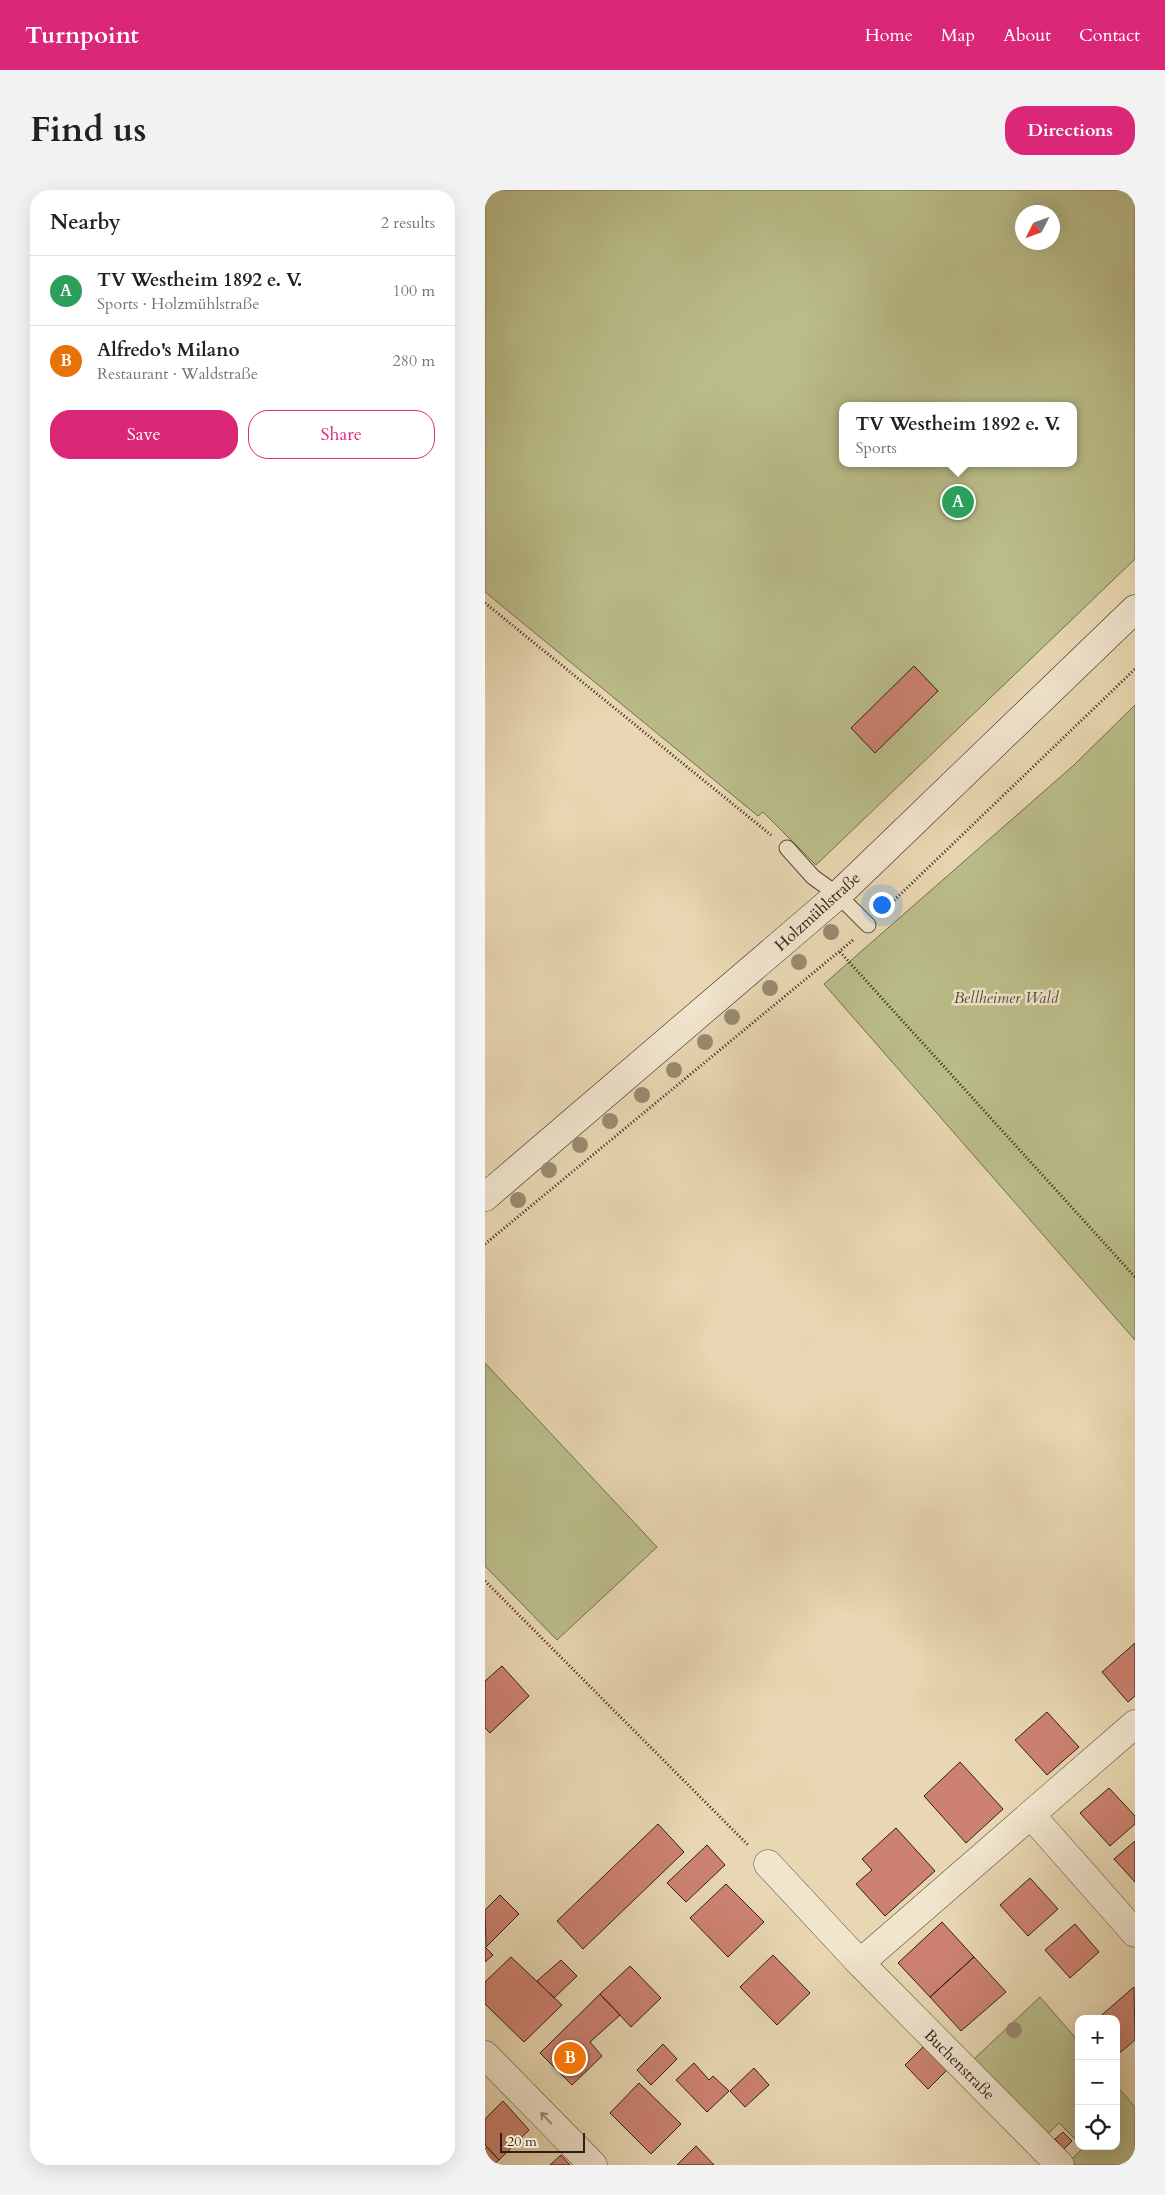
<!DOCTYPE html>
<meta charset="utf-8">
<style>
:root{--surface:#fff;--page:#f2f2f2;--text:#202124;--muted:#757577;--line:#e0e0e0;--accent:#db2777}
body{margin:0;font-family:Cardo,serif;background:var(--page);color:var(--text)}
.controls{position:absolute;right:15px;bottom:15px;display:grid;overflow:hidden;border-radius:10px;box-shadow:0 5px 20px #0002}
.controls button{width:45px;height:45px;display:grid;place-items:center;padding:0;border:0;border-bottom:1px solid var(--line);background:var(--surface);color:var(--text);font:25px sans-serif}
.compass{position:absolute;left:530px;top:15px;width:45px;height:45px;border-radius:50%;background:var(--surface);box-shadow:0 5px 20px #0002;rotate:228deg}
.scale{position:absolute;left:15px;bottom:12px;width:85px;box-sizing:border-box;padding-left:5px;border:2px solid #2e1d16;border-top:0;font-size:14px;line-height:18px;white-space:nowrap;color:#2e1d16;-webkit-text-stroke:4px #f0e5cd;paint-order:stroke}
.you{position:absolute;left:396px;top:714px;width:18px;height:18px;margin:-12px;border:4px solid #fff;border-radius:50%;background:#1a73e8;box-shadow:0 0 0 8px #1a73e833}
.badge{display:grid;place-items:center;width:32px;height:32px;border-radius:50%;background:var(--accent);color:#fff;font-size:16px;font-weight:700}
.pin{position:absolute;translate:-50% -50%;border:2px solid #fff;box-shadow:0 1px 5px #0006}
.popup{position:absolute;left:354px;top:212px;width:238px;height:65px;box-sizing:border-box;display:grid;place-content:center;border-radius:10px;background:var(--surface);filter:drop-shadow(0 1px 4px #0005);font-size:16px;white-space:nowrap;color:var(--muted)}
.popup b{font-size:19px;color:var(--text)}
.popup::after{content:'';position:absolute;left:50%;top:100%;margin-left:-10px;border:10px solid transparent;border-top-color:var(--surface)}
.list{margin:0;padding:0;list-style:none}
h2{display:flex;justify-content:space-between;align-items:center;height:65px;margin:0;padding:0 20px;font-size:21px}
h2 small{font-size:16px;font-weight:400;color:var(--muted)}
.list li{display:grid;grid-template-columns:32px 1fr auto;gap:15px;align-items:center;box-sizing:border-box;height:70px;padding:0 20px;border-top:1px solid var(--line)}
.list b{display:block;font-size:19px;white-space:nowrap}
.list p{margin:0;font-size:16px;white-space:nowrap;color:var(--muted)}
.list em{font-size:16px;font-style:normal;color:var(--muted)}
.actions{display:flex;gap:10px;padding:15px 20px}
.actions a{flex:1;padding:11px 0;border:1px solid var(--accent);border-radius:20px;text-align:center;font-size:18px;color:var(--accent)}
.actions .main{background:var(--accent);color:#fff}
.icon{flex:none;width:28px;height:28px;fill:none;stroke:currentColor;stroke-width:2;stroke-linecap:round;stroke-linejoin:round}
.map{position:relative;flex:none;width:650px;height:1975px;overflow:hidden;border-radius:20px}
header{display:flex;align-items:center;gap:30px;box-sizing:border-box;height:70px;padding:0 25px;background:var(--accent);color:#fff}
header strong{font-size:24px}
nav{display:flex;gap:28px;margin-inline-start:auto;font-size:18px}
.intro{display:flex;align-items:center;justify-content:space-between;box-sizing:border-box;height:120px;padding:0 30px}
h1{margin:0;font-size:35px}
.button{padding:12px 22px;border-radius:20px;background:var(--accent);color:#fff;font-size:18px;font-weight:700}
main{display:flex;gap:30px;padding:0 30px}
aside{flex:1;background:var(--surface);border-radius:20px;box-shadow:0 5px 20px #0002}
.map>svg:first-child{display:block}
.green{fill:#babd89;stroke:#746d50;fill-rule:evenodd}
.building{fill:#cd8271;stroke:#2e1d16}
.lines{fill:none;stroke-linecap:round;stroke-linejoin:round}
.lane-casing{stroke:#5c4c3d;stroke-width:17}
.street-casing{stroke:#5c4c3d;stroke-width:29}
.secondary-casing{stroke:#2e1d16;stroke-width:29}
.path{stroke:#2e1d16;stroke-width:3;stroke-dasharray:1 2.5;stroke-linecap:butt}
.lane{stroke:#f0e5cd;stroke-width:15}
.street{stroke:#f0e5cd;stroke-width:28}
.secondary{stroke:#f0e5cd;stroke-width:28}
.tree{fill:#998b6f}
.oneway{stroke:#998b7b}
.labels{text-anchor:middle;stroke-width:5;stroke-linejoin:round;paint-order:stroke}
.street-label{font-size:16px;fill:#2e1d16;stroke:#f0e5cd}
.park-label{font-size:16px;font-style:italic;fill:#584d38;stroke:#f0e5cd}
</style>
<header>
<strong>Turnpoint</strong>
<nav><a>Home</a><a>Map</a><a>About</a><a>Contact</a></nav>
</header>
<div class="intro"><h1>Find us</h1><a class="button">Directions</a></div>
<main>
<aside>
<h2>Nearby<small>2 results</small></h2>
<ul class="list">
<li><span class="badge" style="background:#2e9e5b">A</span><div><b>TV Westheim 1892 e. V.</b><p>Sports · Holzmühlstraße</p></div><em>100 m</em></li>
<li><span class="badge" style="background:#e8710a">B</span><div><b>Alfredo's Milano</b><p>Restaurant · Waldstraße</p></div><em>280 m</em></li>
</ul>
<div class="actions"><a class="main">Save</a><a>Share</a></div>
</aside>
<div class="map">
<svg width="650" height="1975" viewBox="0 0 650 1975">
<rect width="100%" height="100%" fill="#e8d7b2"/>
<filter id="stains"><feTurbulence type="fractalNoise" baseFrequency=".004" numOctaves="4"/><feColorMatrix values="0 0 0 0 .2 0 0 0 0 .09 0 0 0 0 .02 0 0 0 .5 -.17"/></filter>
<radialGradient id="worn" r=".72"><stop offset=".6" stop-color="#630" stop-opacity="0"/><stop offset="1" stop-color="#630" stop-opacity=".3"/></radialGradient>
<!-- green -->
<path class="green" d="M0 0H650V369L331 675 278 622 273 626 0 402ZM538 22H568V52H538ZM358 216H588V273H358Z
M650 515V1150L339 794 589 575Z
M0 1173 172 1357 72 1450 0 1376Z
M555 1807 594 1852V1953L574 1933 562 1945 489 1869Z
M631 1895 650 1917V1975H591L586 1970 598 1958 597 1956H631Z"/>
<!-- building -->
<path class="building" d="M429 476 453 501 390 563 366 538Z
M650 1453V1506L643 1512 617 1482Z
M17 1476 44 1506 5 1543 0 1538V1491Z
M562 1522 594 1557 562 1585 530 1550Z
M475 1572 518 1619 481 1653 439 1606Z
M624 1598 650 1626V1634L625 1656 595 1623Z
M173 1634 199 1662 98 1759 72 1731Z
M411 1638 450 1681 400 1726 371 1694 387 1680 377 1669Z
M650 1651V1692L629 1669Z
M222 1655 240 1675 201 1712 182 1693Z
M545 1688 573 1719 543 1746 515 1715Z
M241 1694 279 1732 243 1767 205 1728Z
M15 1705 34 1724 1 1757 0 1720Z
M457 1732 489 1767 445 1807 413 1773Z
M590 1734 614 1762 585 1788 560 1760Z
M0 1757 8 1765 0 1772Z
M288 1765 325 1803 292 1835 255 1797Z
M26 1767 77 1815 39 1852 0 1814V1792Z
M489 1767 521 1802 476 1841 445 1807Z
M76 1770 92 1786 69 1808 52 1791Z
M145 1776 176 1808 146 1837 115 1804Z
M649 1797 650 1850 631 1866V1829H612Z
M115 1804 135 1825 105 1852 117 1866 87 1895 55 1863Z
M178 1854 192 1869 166 1895 152 1880Z
M440 1855 463 1879 443 1899 420 1875Z
M209 1873 224 1890 228 1886 244 1901 222 1922 191 1890Z
M269 1878 284 1895 260 1917 245 1901Z
M154 1893 196 1934 166 1964 125 1923Z
M18 1911 44 1940 14 1970 0 1955V1929Z
M578 1942 587 1951 579 1959 570 1949Z
M211 1956 229 1975H192Z
M2 1957 14 1970 8 1975H0V1959Z
M76 1965 85 1975H65Z"/>
<g class="lines">
<defs>
<path id="lane" d="M302 658 328 687 353 705 383 735"/>
<path id="street" d="M546 1625 650 1743
M283 1674 375 1773 575 1975
M375 1773 650 1534
M0 1865 108 1975"/>
<path id="secondary" d="M0 1007 353 705 650 419"/>
</defs>
<!-- lane casing -->
<use href="#lane" class="lane-casing"/>
<!-- street casing -->
<use href="#street" class="street-casing"/>
<!-- secondary casing -->
<use href="#secondary" class="secondary-casing"/>
<!-- path -->
<path class="path" d="M0 413 286 645
M399 720 650 479
M355 762 650 1087
M0 1054 368 750
M0 1391 263 1655"/>
<!-- lane -->
<use href="#lane" class="lane"/>
<!-- street -->
<use href="#street" class="street"/>
<!-- secondary -->
<use href="#secondary" class="secondary"/>
</g>
<!-- trees -->
<g class="tree">
<circle cx="346" cy="742" r="8"/>
<circle cx="314" cy="772" r="8"/>
<circle cx="285" cy="798" r="8"/>
<circle cx="247" cy="827" r="8"/>
<circle cx="220" cy="852" r="8"/>
<circle cx="189" cy="880" r="8"/>
<circle cx="157" cy="905" r="8"/>
<circle cx="125" cy="931" r="8"/>
<circle cx="95" cy="955" r="8"/>
<circle cx="64" cy="980" r="8"/>
<circle cx="33" cy="1010" r="8"/>
<circle cx="529" cy="1840" r="8"/>
</g>
<!-- one-way arrows -->
<defs><path id="oneway-shaft" d="M-6 0H5M1.5-3L5.5 0L1.5 3" fill="none" stroke-width="1.6" stroke-linecap="round" stroke-linejoin="round" transform="scale(1.25)"/></defs>
<use class="oneway" href="#oneway-shaft" transform="translate(61 1928) rotate(-134)"/>
<g class="labels">
<!-- street labels -->
<g class="street-label">
<text transform="translate(332 721) rotate(-42)" y="6">Holzmühlstraße</text>
<text transform="translate(475 1874) rotate(45)" y="6">Buchenstraße</text>
</g>
<!-- park labels -->
<g class="park-label">
<text x="521" y="813">Bellheimer Wald</text>
</g>
</g>
<rect width="100%" height="100%" filter="url(#stains)"/>
<rect width="100%" height="100%" fill="url(#worn)"/>
</svg>
<div class="controls">
<button>+</button>
<button>−</button>
<button><svg class="icon" aria-label="locate" viewBox="0 0 24 24"><circle cx="12" cy="12" r="6"/><path d="M12 2v4M12 18v4M2 12h4M18 12h4"/></svg></button>
</div>
<svg class="compass" viewBox="-18 -18 36 36"><path d="M0-13l5 13h-10z" fill="#e53935"/><path d="M0 13l5-13h-10z" fill="#757577"/></svg>
<div class="scale">20 m</div>
<div class="you"></div>
<div class="pin badge" style="left:473px;top:312px;background:#2e9e5b">A</div>
<div class="popup"><b>TV Westheim 1892 e. V.</b>Sports</div>
<div class="pin badge" style="left:85px;top:1868px;background:#e8710a">B</div>
</div>
</main>
